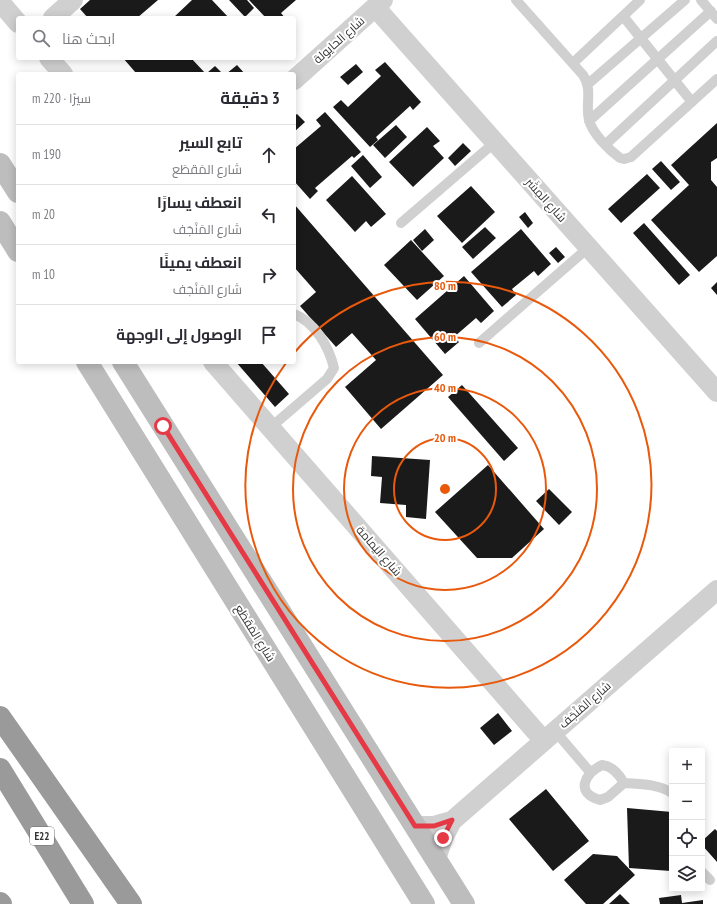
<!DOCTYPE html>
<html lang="ar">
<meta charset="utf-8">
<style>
:root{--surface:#fff;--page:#f7f7f7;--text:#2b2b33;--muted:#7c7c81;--line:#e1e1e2}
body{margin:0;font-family:"PT Sans Narrow",Cairo,sans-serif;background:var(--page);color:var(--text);direction:rtl}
.controls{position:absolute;right:12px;bottom:12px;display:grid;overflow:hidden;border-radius:4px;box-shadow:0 2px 10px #0003}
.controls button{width:36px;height:36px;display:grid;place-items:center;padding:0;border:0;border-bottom:1px solid var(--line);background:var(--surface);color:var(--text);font:20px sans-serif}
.stop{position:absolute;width:12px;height:12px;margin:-9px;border:3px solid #e63946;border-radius:50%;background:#fff}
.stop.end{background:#e63946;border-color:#fff;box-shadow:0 1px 4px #0008}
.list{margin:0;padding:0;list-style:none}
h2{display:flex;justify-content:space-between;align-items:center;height:52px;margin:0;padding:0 16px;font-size:17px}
h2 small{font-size:13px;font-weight:400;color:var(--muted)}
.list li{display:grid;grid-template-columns:26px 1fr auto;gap:12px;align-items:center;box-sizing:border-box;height:60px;padding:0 16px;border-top:1px solid var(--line)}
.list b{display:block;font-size:15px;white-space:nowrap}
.list p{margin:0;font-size:13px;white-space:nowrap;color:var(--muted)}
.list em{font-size:13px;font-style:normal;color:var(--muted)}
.icon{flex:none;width:22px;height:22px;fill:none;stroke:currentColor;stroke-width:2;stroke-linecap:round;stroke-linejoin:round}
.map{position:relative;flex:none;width:717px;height:904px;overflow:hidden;direction:ltr}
.search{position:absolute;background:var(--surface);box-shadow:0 2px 10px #0003;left:16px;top:16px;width:280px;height:44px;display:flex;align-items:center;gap:10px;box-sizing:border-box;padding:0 14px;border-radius:4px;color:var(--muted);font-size:15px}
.panel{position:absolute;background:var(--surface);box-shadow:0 2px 10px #0003;left:16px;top:72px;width:280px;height:292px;border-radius:4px;direction:rtl}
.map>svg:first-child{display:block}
.building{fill:#1a1a1a}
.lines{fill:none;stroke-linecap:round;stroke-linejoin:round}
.lane{stroke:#d0d0d0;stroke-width:10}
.street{stroke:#d0d0d0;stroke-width:20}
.secondary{stroke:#bdbdbd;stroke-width:22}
.highway{stroke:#9a9a9a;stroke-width:22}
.route{stroke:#e63946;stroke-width:5}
.ring{fill:none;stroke:#e8590c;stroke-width:2}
.labels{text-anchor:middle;stroke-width:4;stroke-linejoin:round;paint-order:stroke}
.shield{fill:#fff;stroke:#707070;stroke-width:1}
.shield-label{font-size:11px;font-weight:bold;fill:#333}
.street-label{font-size:12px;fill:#333;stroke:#fff}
.centre{fill:#e8590c;stroke:#fff;stroke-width:2}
.ring-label{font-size:12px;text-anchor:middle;font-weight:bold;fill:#e8590c;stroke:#fff;stroke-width:4;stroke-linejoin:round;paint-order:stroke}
</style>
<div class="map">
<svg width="717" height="904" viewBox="0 0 717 904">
<rect width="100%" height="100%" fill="#fff"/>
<!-- building -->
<path class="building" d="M90 0H158L137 18H88L80 9Z
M192 0H212L229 18H173Z
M229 0H247L254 8 245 17Z
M249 0H296L281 13 285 18H266Z
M123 58H191L206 74H135L136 73Z
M385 62 421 102 413 110 410 106 376 137 378 140 370 147 333 107 341 100 348 107 381 76 375 70Z
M356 64 363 72 348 85 340 77Z
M237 65 245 74H226Z
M215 66 223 74 207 73Z
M325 112 361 152 354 158 352 156 315 188 318 191 310 199 294 181V149L321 126 316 120Z
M297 114 305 122 294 132V116Z
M717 123V158L711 162V180L717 187V256L699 272 651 220 689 185 671 165Z
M396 125 407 137 385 158 373 145Z
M427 127 440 141 433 146 444 158 413 187 389 162Z
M463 143 471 151 455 166 448 158Z
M363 155 382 177 370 188 351 166Z
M661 161 680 182 671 190 652 169Z
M647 174 660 188 621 223 608 209Z
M352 176 386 214 371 227 366 221 355 232 326 200Z
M471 186 495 212 462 243 437 216Z
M294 204 443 375 381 429 345 387 376 360 352 333 336 347 300 306 316 292 294 267Z
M525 212 533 223 528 228 519 217Z
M644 223 690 275 679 285 633 233Z
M485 227 496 238 473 259 462 247Z
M425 229 434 240 422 251 413 240Z
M521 229 551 264 538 276 534 271 512 289 516 295 502 307 471 272Z
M411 240 444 276 417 300 384 265Z
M556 247 565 257 558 263 549 253Z
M464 276 494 311 481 323 476 318 454 337 459 342 445 354 415 319Z
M717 282V295L711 288Z
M236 362H261L289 394 275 407Z
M462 385 518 448 504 461 448 397Z
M372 456 430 460 426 519 406 517V505L380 503 382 477 371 476Z
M488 465 544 529 512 558H477L435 512Z
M549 489 572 512 559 525 536 501Z
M498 713 512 731 494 745 480 728Z
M546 789 589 841 553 871 509 819Z
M627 808 672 812 671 871 629 868Z
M715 829 717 831V862L702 845V841Z
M593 854 617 856 635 875 603 904H586L564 880Z
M620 894 630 904H609Z
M681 895 682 903 703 900V904H660L659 898Z"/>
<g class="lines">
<!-- lane -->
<path class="lane" d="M516 0 583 75C593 90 585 104 589 120 592 133 609 150 620 158L624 159 631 157 717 79
M701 0 717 19
M623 16 692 102
M573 63 640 0
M588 84 685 0
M589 121 711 11
M606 144 717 41
M401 223 494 143
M479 343 589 247
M270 428 327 379 334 368C329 347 315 322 294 314
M555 731 590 772
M602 765C612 766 619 774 624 783L608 797 600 800C575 793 584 774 602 765Z
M624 783C640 784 658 784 672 793
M702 872 710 880"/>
<!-- street -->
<path class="street" d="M0 2 18 23
M375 7 717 392
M53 18 73 0
M49 58 63 74
M294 80 383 0
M213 362 544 741
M415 826H434L452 821
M436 859 443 838 452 821 717 590"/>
<!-- secondary -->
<path class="secondary" d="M0 164 18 192
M0 222 18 251
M87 362 424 904
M123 362 464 904"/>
<!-- highway -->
<path class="highway" d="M0 717 131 904
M0 769 83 904
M0 903 1 904"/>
</g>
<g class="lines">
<!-- route -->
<path class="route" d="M163 426 415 826H434L452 820 443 838"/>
</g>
<!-- distance rings -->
<g class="ring">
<circle cx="445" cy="489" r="51"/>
<circle cx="445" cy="489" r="101"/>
<circle cx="445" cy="489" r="152"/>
<path d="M294 353A203 203 0 1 1 286 363"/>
</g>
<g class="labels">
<!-- shield labels -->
<rect class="shield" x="30" y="827" width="24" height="18" rx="3"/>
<g class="shield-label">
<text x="42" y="840">E22</text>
</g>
<!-- street labels -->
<g class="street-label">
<text transform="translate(339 40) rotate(-42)" y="4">شارع الحايولة</text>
<text transform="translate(546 200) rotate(48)" y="4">شارع المِشَر</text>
<text transform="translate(379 551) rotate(49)" y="4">شارع اليَمامة</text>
<text transform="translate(255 633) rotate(58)" y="4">شارع المَقطَع</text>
<text transform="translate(585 705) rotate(-41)" y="4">شارع المَنْجَف</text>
</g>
</g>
<circle cx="445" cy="489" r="6" class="centre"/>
<g class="ring-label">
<text x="445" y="290">80 m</text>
<text x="445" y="341">60 m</text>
<text x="445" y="392">40 m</text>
<text x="445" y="442">20 m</text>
</g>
</svg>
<div class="controls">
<button>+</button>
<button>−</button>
<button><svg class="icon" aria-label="locate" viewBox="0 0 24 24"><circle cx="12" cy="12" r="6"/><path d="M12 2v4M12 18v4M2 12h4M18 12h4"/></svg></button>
<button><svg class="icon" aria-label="layers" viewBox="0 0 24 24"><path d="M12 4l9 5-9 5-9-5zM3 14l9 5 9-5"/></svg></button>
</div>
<div class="stop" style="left:163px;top:426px"></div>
<div class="stop end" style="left:443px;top:838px"></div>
<div class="search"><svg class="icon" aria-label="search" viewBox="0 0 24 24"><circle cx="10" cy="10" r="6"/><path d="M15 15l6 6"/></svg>ابحث هنا</div>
<section class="panel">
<h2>3 دقيقة<small>سيرًا · 220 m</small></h2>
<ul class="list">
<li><svg class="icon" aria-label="ahead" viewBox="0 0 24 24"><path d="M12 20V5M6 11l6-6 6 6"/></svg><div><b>تابع السير</b><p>شارع المَقطَع</p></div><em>190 m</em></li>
<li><svg class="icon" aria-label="left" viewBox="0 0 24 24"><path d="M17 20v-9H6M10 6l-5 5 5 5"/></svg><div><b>انعطف يسارًا</b><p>شارع المَنْجَف</p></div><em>20 m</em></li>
<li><svg class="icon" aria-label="right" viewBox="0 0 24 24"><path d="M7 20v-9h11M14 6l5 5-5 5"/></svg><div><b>انعطف يمينًا</b><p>شارع المَنْجَف</p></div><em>10 m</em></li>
<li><svg class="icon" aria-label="arrive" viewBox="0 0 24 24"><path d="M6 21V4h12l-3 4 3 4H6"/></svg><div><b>الوصول إلى الوجهة</b></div></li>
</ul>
</section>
</div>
